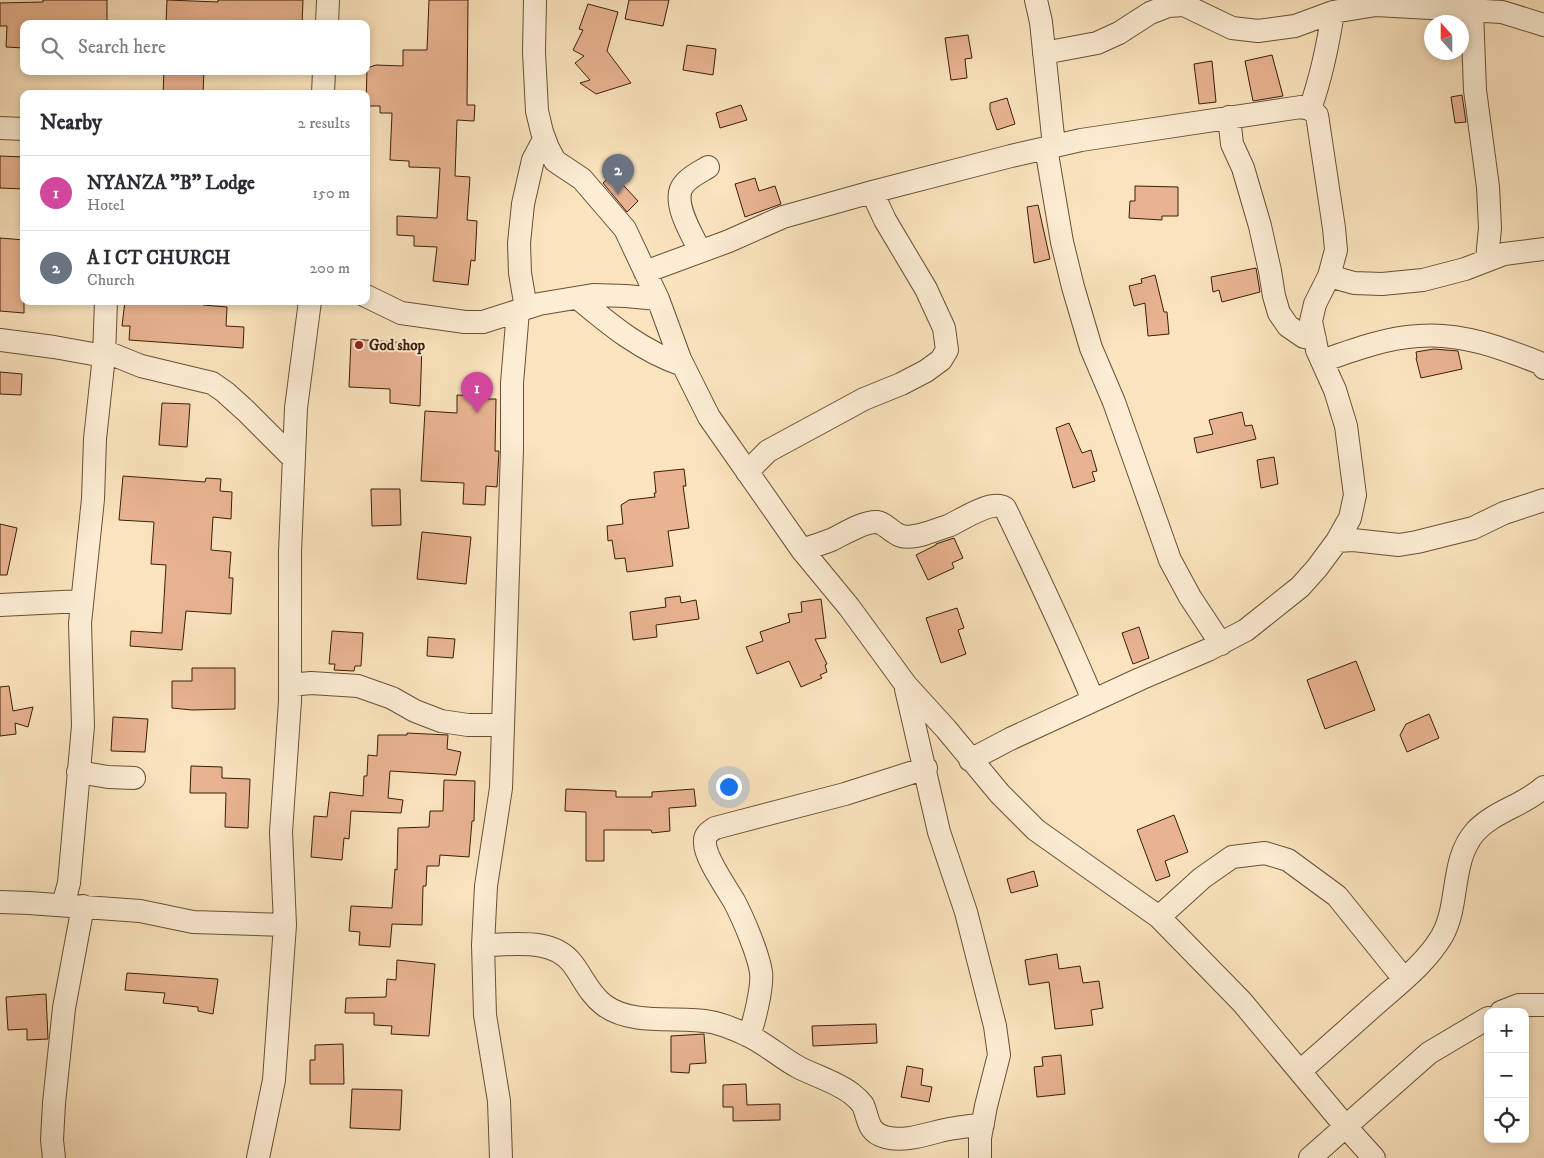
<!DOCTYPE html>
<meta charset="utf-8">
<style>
:root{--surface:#fff;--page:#f2f2f3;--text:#2b2b33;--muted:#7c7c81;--line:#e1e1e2;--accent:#0b8043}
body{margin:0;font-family:"IM FELL DW Pica",serif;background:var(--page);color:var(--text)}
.controls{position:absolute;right:15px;bottom:15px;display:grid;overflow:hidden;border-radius:10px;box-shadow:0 2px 8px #0003}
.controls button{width:45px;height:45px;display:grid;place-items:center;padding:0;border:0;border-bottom:1px solid var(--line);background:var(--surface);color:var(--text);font:25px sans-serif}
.compass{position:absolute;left:1424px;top:15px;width:45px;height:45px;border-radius:50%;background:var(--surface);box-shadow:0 2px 8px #0003;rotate:339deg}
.you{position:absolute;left:728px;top:786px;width:18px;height:18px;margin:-12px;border:4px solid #fff;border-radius:50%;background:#1a73e8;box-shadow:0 0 0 8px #1a73e833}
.badge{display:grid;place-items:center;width:32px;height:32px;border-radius:50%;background:var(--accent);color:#fff;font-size:16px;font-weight:700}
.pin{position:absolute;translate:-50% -41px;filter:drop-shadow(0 1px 2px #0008)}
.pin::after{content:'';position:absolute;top:26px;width:18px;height:15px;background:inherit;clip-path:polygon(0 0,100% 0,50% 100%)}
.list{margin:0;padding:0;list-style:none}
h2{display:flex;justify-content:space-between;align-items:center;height:65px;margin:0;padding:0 20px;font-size:21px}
h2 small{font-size:16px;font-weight:400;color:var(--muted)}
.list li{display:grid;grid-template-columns:32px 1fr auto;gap:15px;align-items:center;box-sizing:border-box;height:75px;padding:0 20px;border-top:1px solid var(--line)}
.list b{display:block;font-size:19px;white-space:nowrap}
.list p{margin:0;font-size:16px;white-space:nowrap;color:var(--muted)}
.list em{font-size:16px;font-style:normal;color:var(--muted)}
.icon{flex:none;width:28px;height:28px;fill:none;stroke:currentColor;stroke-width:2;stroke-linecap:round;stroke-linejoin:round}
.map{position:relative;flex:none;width:1544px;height:1158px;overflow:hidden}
.search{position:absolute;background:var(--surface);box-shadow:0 2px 8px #0003;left:20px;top:20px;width:350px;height:55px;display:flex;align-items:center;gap:12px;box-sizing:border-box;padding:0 18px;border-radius:10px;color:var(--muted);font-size:19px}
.panel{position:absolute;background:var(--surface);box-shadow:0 2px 8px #0003;left:20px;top:90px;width:350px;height:215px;border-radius:10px}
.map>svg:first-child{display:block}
.building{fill:#e9b391;stroke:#391f09}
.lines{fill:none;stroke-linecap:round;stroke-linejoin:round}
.street-casing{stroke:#695036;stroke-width:24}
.street{stroke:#fcedd4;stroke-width:22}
.poi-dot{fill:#8f2418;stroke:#fcedd4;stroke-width:2}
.labels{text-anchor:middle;stroke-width:4;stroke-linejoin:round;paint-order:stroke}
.poi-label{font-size:15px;font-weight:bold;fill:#391f09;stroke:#fcedd4;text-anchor:start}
</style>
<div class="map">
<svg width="1544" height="1158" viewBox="0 0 1544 1158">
<rect width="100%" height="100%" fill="#fae3bd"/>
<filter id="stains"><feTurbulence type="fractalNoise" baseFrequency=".004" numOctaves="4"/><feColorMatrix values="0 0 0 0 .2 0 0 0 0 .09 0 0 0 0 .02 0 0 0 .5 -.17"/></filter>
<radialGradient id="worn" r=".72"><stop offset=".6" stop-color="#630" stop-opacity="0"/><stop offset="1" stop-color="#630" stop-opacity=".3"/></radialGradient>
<!-- building -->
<path class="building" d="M43 0H107V24H24V48L6 47 7 26H0V3L43 2Z
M167 0 218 2V0H303L302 24H166Z
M429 0H468L467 105H475L474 121 457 120 455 176 470 177 467 220 477 221 475 261 471 260 468 285 433 281 437 247 414 246V236L397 235V216L437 218 440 168 409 167V161L390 160 392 113H380V106H366L367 68 376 65 403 66V50H427Z
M629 0H669L663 26 625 19Z
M588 4 618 12 607 51 631 83 596 94 580 83 590 80 575 63 584 56 573 50 583 30 579 29Z
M968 35 972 58 965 59 967 78 951 80 945 38Z
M687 45 716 49 713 75 683 70Z
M1272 55 1283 96 1253 101 1245 61Z
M1212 61 1216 102 1199 104 1194 64Z
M164 71H204L203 94H163Z
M1462 95 1466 122 1455 123 1451 97Z
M1007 98 1015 124 997 130 990 110V103Z
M741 105 747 120 720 128 716 113Z
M0 156 24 157V189L0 188Z
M613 174 638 201 627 212 603 183Z
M755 178 759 191 775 186 781 204 745 217 735 184Z
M1135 186 1178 187V216H1162V220L1129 218 1130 201H1135Z
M1038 205 1050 259 1034 263 1027 207Z
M0 238 24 240V313L0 311Z
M1256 268 1260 292 1222 302 1219 290 1213 292 1211 277Z
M1155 275 1164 312H1167L1169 334 1148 336 1145 303 1134 306 1129 286 1142 283 1141 279Z
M125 301H204L203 305 227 307 226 326 244 327 243 348 129 340 130 326H122Z
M351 339 422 344 420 406 390 403V389L349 387Z
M1434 349 1458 351 1462 369 1421 378 1416 358H1417L1416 352Z
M0 372 22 374 21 395 0 394Z
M457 395 480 396V399H496L495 451H499L497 487 486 486 485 505 463 504 464 483 421 481 425 411 457 413Z
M162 403 190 404 187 447 159 445Z
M1242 412 1245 426 1252 425 1256 439 1197 453 1194 438 1213 434 1209 420Z
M1069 423 1082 453 1091 450 1097 471 1092 472 1095 481 1073 488 1056 428Z
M1274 457 1278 484 1261 488 1257 460Z
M684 469 686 486H683L689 528 668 531 673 566 627 572 625 558 615 559 612 540 608 541 607 526 623 524 621 505 629 500 655 497 654 493H656L654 472Z
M123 476 205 482 206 478 221 479 220 491 232 492 231 519 213 517 211 550 231 552 229 578H233L231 614 186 611 182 650 130 646 131 631 162 633 166 565 151 564 154 522 119 520Z
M371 489H400L401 525 372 526Z
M0 524 17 528 7 575H0Z
M422 532 471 537 466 584 417 579Z
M954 538 963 558 952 563 954 568 928 580 916 555 936 545V544Z
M680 596 681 603 696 600 699 619 656 625 657 637 633 640 630 612 666 607 665 598Z
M821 599 826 638 815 639 827 664 825 665 827 672 820 675 822 678 801 687 789 661 757 674 746 647 763 641 760 632 790 622 788 614 802 612 801 602Z
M957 608 964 628 958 630 966 654 941 663 926 618Z
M1139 627 1149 658 1133 664 1122 633Z
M332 631 363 633 361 666H355L354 671 334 670 335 664H329Z
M428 637 455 639 453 658 427 656Z
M1356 661 1375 710 1325 729 1307 680Z
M192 668H235V709L192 710 172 708V681H192Z
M9 686 13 711 33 707 28 727 15 723 16 734 0 736V687Z
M1429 714 1439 738 1407 752 1400 735 1406 724Z
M113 717 148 719 145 752 111 751Z
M407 733 448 735 447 749 461 752 456 775 390 771 388 798 403 800 401 813 351 811 349 839 344 838 342 860 311 857 314 816 327 817 330 792 363 796 364 776H367L368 755 377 756 378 735H407Z
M191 766 222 767V778L250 779 248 828 225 827 226 793H190Z
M444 780 475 781 474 821H472L469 857 440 855 439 866H427L426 886H423L422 925 392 924 390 947 359 945 360 932 349 931 351 906 392 908 395 869 397 870 398 828 429 827 430 811H443Z
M566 789 616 791V797H652V792L694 789 696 806 669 808 670 831 652 833 651 830H604V861H586V812L565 811Z
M1174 815 1188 852 1165 861 1170 876 1156 881 1137 830Z
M1034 871 1038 886 1011 893 1007 879Z
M1057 954 1059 969 1080 966 1083 983 1099 981 1103 1008 1091 1010 1093 1025 1055 1029 1049 982 1029 985 1025 960Z
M397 960 435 964 429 1036 391 1034 392 1026 374 1025V1013H345L346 998 386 997 387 979 396 980Z
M127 973 218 979 213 1014 198 1011V1007L163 1003 165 993 125 990Z
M46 994 48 1039 27 1040V1029L8 1030 6 997Z
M876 1024 877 1043 813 1046 812 1026Z
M704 1034 706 1063 690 1064 689 1073 671 1072V1036Z
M343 1044 344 1084H310V1060H315V1045Z
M1061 1055 1065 1094 1037 1097 1034 1067 1043 1066 1042 1057Z
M907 1066 923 1069 921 1085 932 1087 929 1102 901 1097Z
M746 1084 747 1105 780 1104V1120L733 1121V1107H723V1085Z
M352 1089 402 1090 400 1130 350 1128Z"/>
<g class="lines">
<defs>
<path id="street" d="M535 0 534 52 537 111 542 132 548 148 555 161 582 179 625 229 658 299 680 359 709 417 802 550 849 607 906 685 946 729 1000 794 1036 830 1159 917 1242 1002 1346 1127 1374 1158
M1036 0 1041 22 1054 146
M1472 11 1475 90 1488 187 1490 228 1487 259
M327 24 328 0
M1044 53 1097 43 1119 33 1150 13 1168 6 1184 5 1232 28 1258 31 1295 26 1333 12 1376 5 1502 12 1544 25
M323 94 324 71
M1310 109C1321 78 1328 45 1333 12
M1229 117 1232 144 1243 168 1260 226 1270 271 1274 296 1279 313 1288 326 1304 337 1315 339
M0 128 24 129
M1046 148 1062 242 1073 287 1091 348 1114 402 1170 560 1190 597 1221 644
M700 251C692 234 669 199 685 183 691 176 700 172 708 167
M645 272 729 241 783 217 872 192 1011 156 1081 140 1301 107 1310 109 1317 115 1334 228 1336 250 1329 276 1315 304 1311 321 1317 350 1335 390 1346 426 1355 495 1350 518 1337 541 1317 568 1300 587 1246 630 1208 650 1140 679 1010 739 970 760
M1329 276 1354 283 1382 284 1423 280 1465 269 1504 254 1544 249
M366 296 401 313 465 322H483L539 304 593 295 626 296 658 299
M578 298C610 325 643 352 683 365
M526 308 520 273 519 243 523 204 533 160 544 139
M0 340 54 347 104 356
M104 351 141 366 212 383 225 392 246 411 294 459
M1322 361C1353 350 1385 338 1418 336 1460 332 1502 348 1540 363L1544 368
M747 472 768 451 864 399 901 384 926 371 941 360 947 350 944 328 926 289 885 220 872 192
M1337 541 1353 540 1399 545 1417 542 1473 528 1504 513 1544 500
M802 550C811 547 821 544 831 540 844 534 864 521 877 522 885 523 890 531 897 534 904 539 918 536 927 533 934 531 941 528 948 526 962 520 991 499 1005 508 1036 572 1066 635 1093 700
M0 605 82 601
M290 685 311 683 358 686 392 698 415 711 441 721 468 725H503
M906 689 939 832 966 912 995 1026 999 1055 986 1106 980 1138V1158
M78 772 108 777 134 778
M0 902 29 903 140 911 193 922 285 925
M63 905 69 883 83 726 80 623 93 499 95 439 104 356 106 301
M1159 917 1202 878 1232 857 1265 853 1288 860 1337 896 1404 979
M483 945C512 945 552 937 572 963 583 977 589 994 604 1005 632 1026 678 1016 711 1022 723 1024 736 1030 747 1035 765 1043 781 1058 798 1067 815 1076 837 1082 852 1094 856 1097 860 1101 863 1105 869 1119 867 1132 885 1137 905 1143 929 1133 949 1129 960 1127 971 1126 983 1124
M1501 1012 1519 1005H1544
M749 1036C754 1022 763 987 761 972 758 953 743 918 734 901 726 887 705 858 705 843 704 835 709 832 715 828L845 794 926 768
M1300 1071C1326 1049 1351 1026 1376 1004 1400 983 1426 963 1442 936 1460 904 1450 861 1475 832 1494 811 1523 806 1544 787
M54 1158 52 1140 54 1103 64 1008 83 906
M258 1158 274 1080 285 925 281 832 290 701V552L296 408 310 301
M501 1158 499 1101 485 1015 483 945 486 886 501 788 512 449V383L518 311
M1310 1158 1429 1053 1488 1018"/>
</defs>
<!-- street casing -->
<use href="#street" class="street-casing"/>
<!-- street -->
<use href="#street" class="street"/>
</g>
<!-- markers -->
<circle class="poi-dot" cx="359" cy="345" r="5"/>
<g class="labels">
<!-- poi labels -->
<g class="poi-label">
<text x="369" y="350">God shop</text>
</g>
</g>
<rect width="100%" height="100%" filter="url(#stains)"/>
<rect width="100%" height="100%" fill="url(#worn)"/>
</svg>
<div class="controls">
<button>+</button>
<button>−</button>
<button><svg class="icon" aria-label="locate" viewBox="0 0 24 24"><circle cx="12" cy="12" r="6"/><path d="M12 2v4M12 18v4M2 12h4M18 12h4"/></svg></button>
</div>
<svg class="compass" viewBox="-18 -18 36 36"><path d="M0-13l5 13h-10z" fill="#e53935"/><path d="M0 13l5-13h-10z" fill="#7c7c81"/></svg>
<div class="you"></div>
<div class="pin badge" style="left:477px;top:413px;background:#d1479c">1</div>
<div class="pin badge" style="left:618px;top:195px;background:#6b7280">2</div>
<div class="search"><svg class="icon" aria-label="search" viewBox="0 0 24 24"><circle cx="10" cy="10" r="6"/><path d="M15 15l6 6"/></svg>Search here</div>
<section class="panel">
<h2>Nearby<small>2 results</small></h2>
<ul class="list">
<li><span class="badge" style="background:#d1479c">1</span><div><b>NYANZA &quot;B&quot; Lodge</b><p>Hotel</p></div><em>150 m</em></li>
<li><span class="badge" style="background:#6b7280">2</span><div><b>A I CT CHURCH</b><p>Church</p></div><em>200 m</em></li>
</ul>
</section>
</div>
